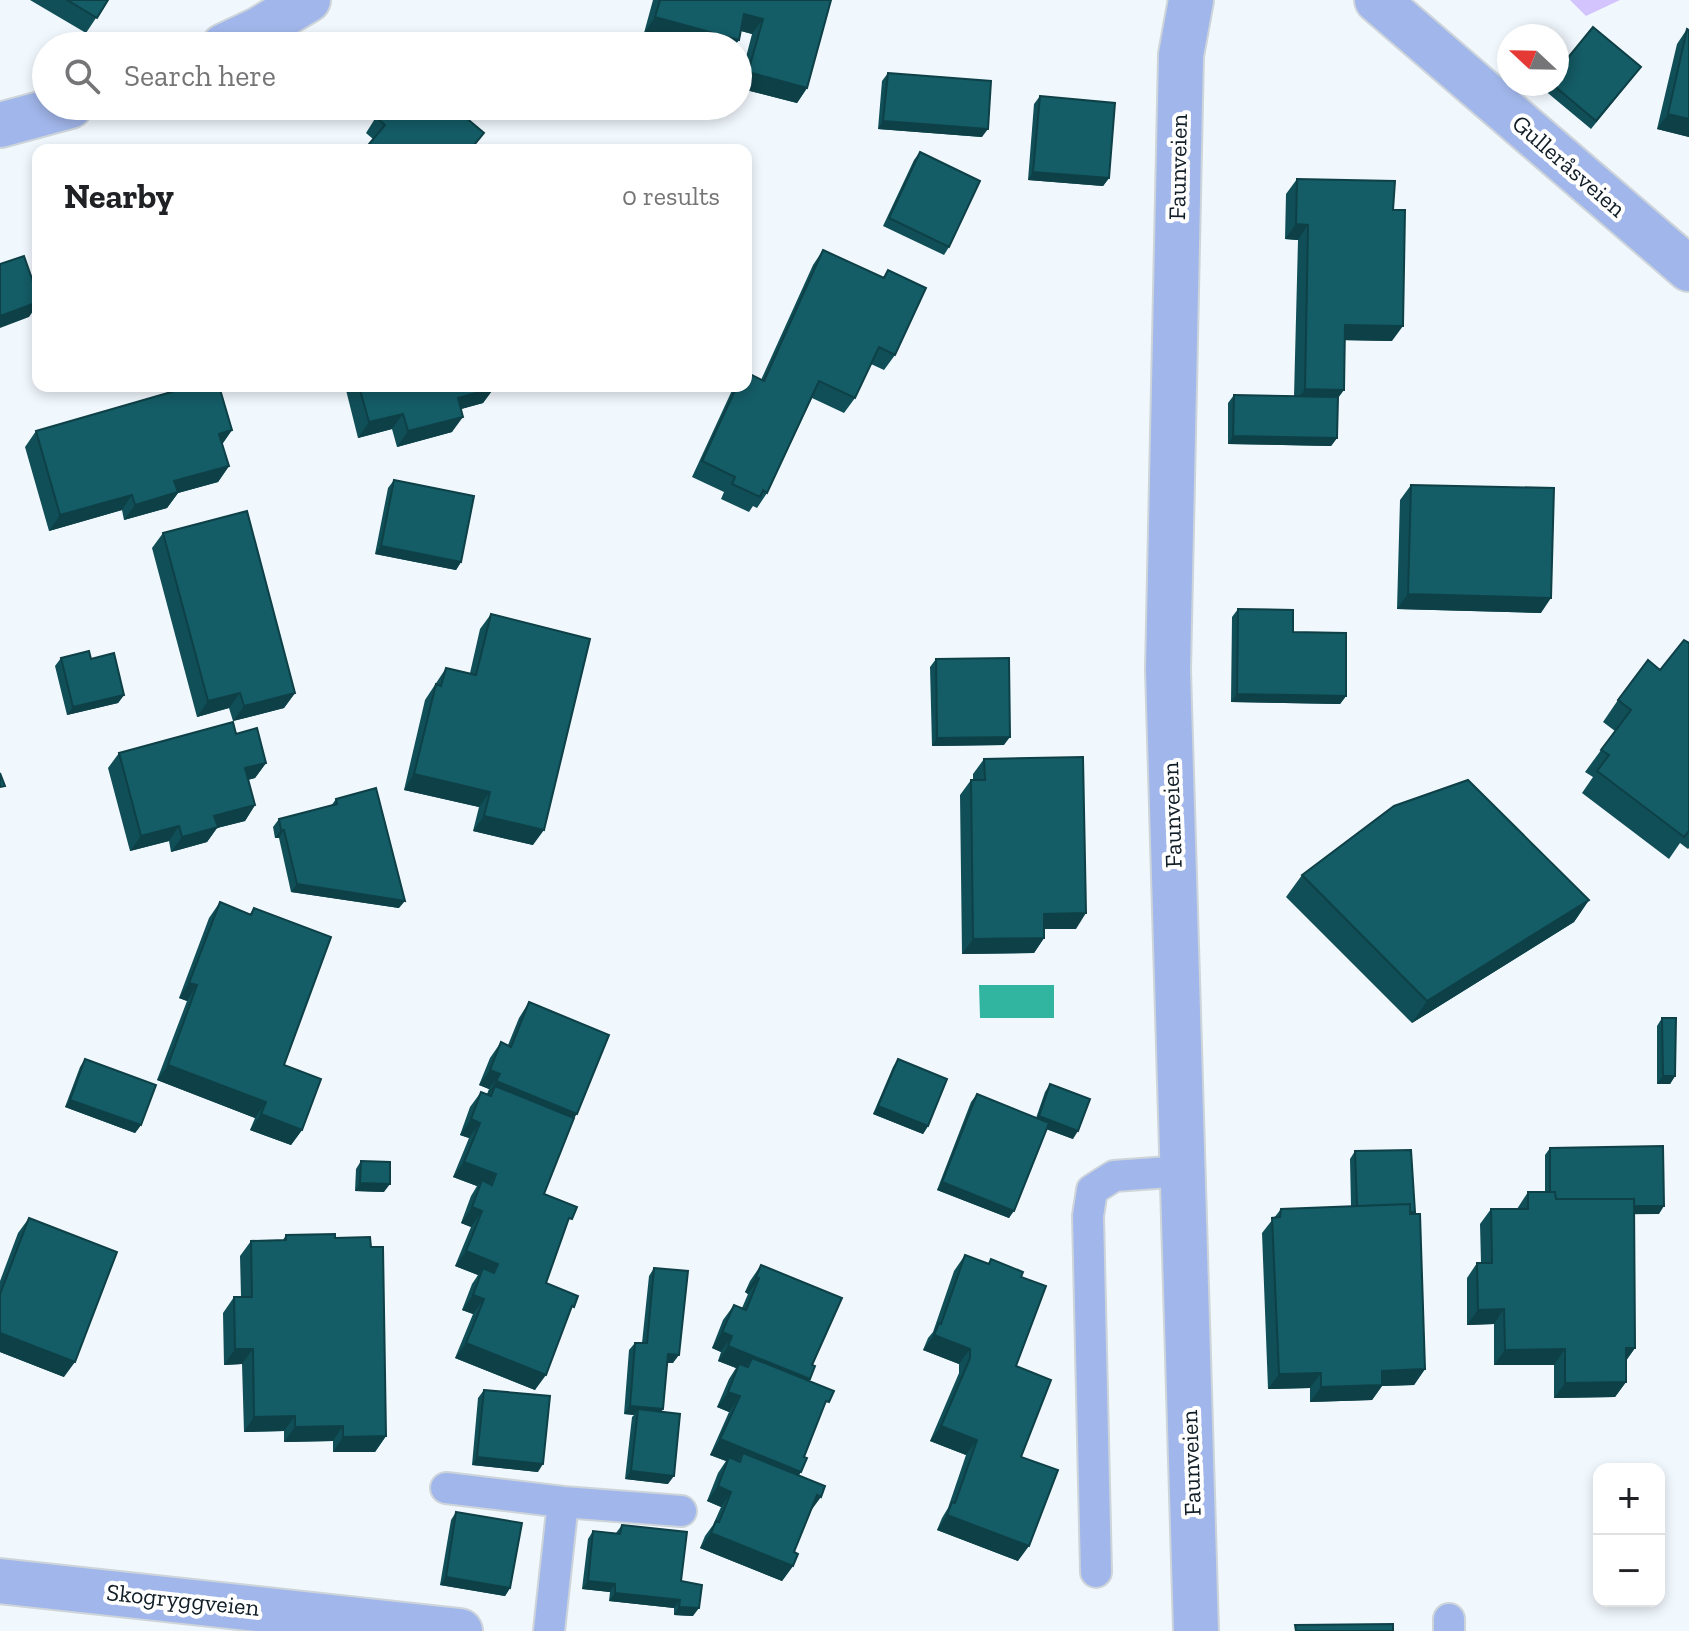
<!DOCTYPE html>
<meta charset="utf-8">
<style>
:root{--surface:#fff;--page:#f6f6f6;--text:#202124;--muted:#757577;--line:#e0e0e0}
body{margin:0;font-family:"Zilla Slab",serif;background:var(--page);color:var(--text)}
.controls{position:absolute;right:24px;bottom:24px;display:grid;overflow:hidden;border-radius:16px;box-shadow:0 4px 12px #0003}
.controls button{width:72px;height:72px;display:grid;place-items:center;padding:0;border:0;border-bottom:2px solid var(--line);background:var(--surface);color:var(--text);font:40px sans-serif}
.compass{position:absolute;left:1497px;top:24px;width:72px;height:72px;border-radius:50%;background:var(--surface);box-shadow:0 4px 12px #0003;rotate:292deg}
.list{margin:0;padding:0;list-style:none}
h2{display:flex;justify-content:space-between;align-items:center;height:104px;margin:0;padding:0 32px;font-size:34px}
h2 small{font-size:26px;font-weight:400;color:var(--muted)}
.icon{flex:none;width:44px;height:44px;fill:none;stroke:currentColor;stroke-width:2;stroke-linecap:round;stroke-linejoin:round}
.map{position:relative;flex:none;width:1689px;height:1631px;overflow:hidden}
.search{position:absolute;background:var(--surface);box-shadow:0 4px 12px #0003;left:32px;top:32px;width:720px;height:88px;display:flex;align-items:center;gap:20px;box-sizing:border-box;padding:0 28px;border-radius:44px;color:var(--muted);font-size:30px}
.panel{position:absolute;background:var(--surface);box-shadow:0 4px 12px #0003;left:32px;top:144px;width:720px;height:248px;border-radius:16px}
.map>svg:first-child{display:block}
.green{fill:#d4c4fe}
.water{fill:#32b5a0}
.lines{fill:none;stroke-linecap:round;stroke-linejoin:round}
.service-casing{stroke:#cdd5db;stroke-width:34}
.minor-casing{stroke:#cdd5db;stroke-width:48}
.tertiary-casing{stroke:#cdd5db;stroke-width:48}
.service{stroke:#a1b6ea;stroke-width:30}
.minor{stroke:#a1b6ea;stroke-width:44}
.tertiary{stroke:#a1b6ea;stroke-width:44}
.wall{fill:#114f58}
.shaded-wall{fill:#0e4047}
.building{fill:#145c66;stroke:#0e4047;stroke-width:2}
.labels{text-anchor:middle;stroke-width:8;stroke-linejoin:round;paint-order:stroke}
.street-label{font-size:24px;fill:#101d26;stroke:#fff}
</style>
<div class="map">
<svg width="1689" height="1631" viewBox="0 0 1689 1631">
<rect width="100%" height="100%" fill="#f1f8fd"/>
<!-- green -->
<path class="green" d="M1570 0H1620L1586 16Z"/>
<!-- water -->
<path class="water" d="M979 985H1054V1018H980Z"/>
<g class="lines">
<defs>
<path id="service" d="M446 1488 563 1502 681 1511
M1096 1572 1088 1216 1092 1190 1114 1176 1183 1171
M1449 1619V1631
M549 1631 563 1502"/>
<path id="minor" d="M1191 0 1181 55 1168 670 1196 1631
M224 46 258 30 308 0
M0 125 70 106
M0 1581 460 1631"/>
<path id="tertiary" d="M1377 0 1689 269"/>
</defs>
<!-- service casing -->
<use href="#service" class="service-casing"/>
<!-- minor casing -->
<use href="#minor" class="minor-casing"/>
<!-- tertiary casing -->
<use href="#tertiary" class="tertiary-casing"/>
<!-- service -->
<use href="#service" class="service"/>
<!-- minor -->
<use href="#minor" class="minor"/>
<!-- tertiary -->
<use href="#tertiary" class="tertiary"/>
</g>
<!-- wall -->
<path class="wall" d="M30 0H108L86 33Z
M653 0H831L807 88 797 103 738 88 752 34 741 31 739 40 734 46H694L644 33Z
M1687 29 1689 30V137L1657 129 1677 44Z
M1641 67 1591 129 1543 89 1546 84H1557Z
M888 73 982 137 878 129 882 81Z
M1040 96 1109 178 1103 186 1028 180 1034 104Z
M452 106 373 139 366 133 376 117Z
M920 152 949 247 944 255 883 226 914 160Z
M1297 179 1393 210 1392 341 1344 340 1338 397 1337 438 1331 446 1228 444V403L1234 395 1294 396 1298 240 1285 239 1286 194Z
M823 250 883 278 888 270 895 355 884 370 871 364 855 398 844 413 812 398 767 493 757 508 753 506 749 512 721 499 724 492 692 477 734 386H746L761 380 813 265Z
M345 386H493L494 388 483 403 461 409 452 432 397 447 392 429 358 438Z
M232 430 222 444 229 466 218 482 178 493 167 508 124 520 122 510 49 531 25 447 36 431Z
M394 480 461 562 456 570 375 554 388 488Z
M1411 485 1541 613 1397 609 1400 500Z
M163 533 295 693 284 708 233 721 229 708 197 717 152 548Z
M1238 609 1293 632 1346 696 1340 704 1231 702 1232 617Z
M491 614 533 845 473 831 479 807 404 790 425 700 446 668 470 673 480 629Z
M1689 643V848L1688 849 1680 843 1669 859 1582 793 1593 777 1585 772 1615 731 1603 722 1618 700 1660 670Z
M61 658 91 659 124 695 118 703 67 715 55 666Z
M936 659 1004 745 932 746 930 667Z
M236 734 266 763 255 778 248 780 255 805 245 821 217 828 207 842 171 852 169 841 130 851 108 768 119 753Z
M984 759 1076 929H1044V938L1034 953 962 954 960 795 971 780H973V774Z
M336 799 399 908 291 892 279 838H275L273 827 279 819 331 806Z
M1302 875 1589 900 1574 922 1412 1023 1286 897Z
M220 902 250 914 254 908 284 1065 302 1130 291 1145 250 1130 255 1118 157 1080 187 1001 179 998 209 918Z
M529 1002 574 1118 544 1194 565 1229 546 1283 569 1314 535 1390 455 1358 473 1314 462 1310 472 1284 478 1275 455 1266 471 1227 461 1223 471 1196 477 1186 453 1177 469 1138 460 1135 470 1107 481 1092 487 1094 489 1089 479 1085 490 1058 501 1042 508 1045 519 1018Z
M1662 1018 1675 1076 1670 1084H1657V1026Z
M85 1059 141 1125 135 1133 65 1107 80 1067Z
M898 1059 928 1126 923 1134 873 1114 893 1067Z
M1050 1084 1073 1139 1046 1129 1009 1218 937 1190 971 1102 977 1094 1036 1118 1045 1092Z
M1550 1148 1659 1214H1634L1635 1348 1626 1361V1382L1615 1397 1554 1398V1365H1494V1324L1467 1325V1278L1477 1263H1481L1480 1224 1491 1209H1517L1528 1192H1545V1155Z
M1355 1151 1413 1214 1425 1369 1414 1385 1382 1386 1372 1400 1310 1402V1388L1268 1389 1262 1233 1281 1209 1351 1206 1350 1159Z
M361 1161 384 1192 355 1191 356 1169Z
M29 1218 64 1377 0 1352V1281L18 1233Z
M286 1235 335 1238 386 1436 375 1452H333V1441L284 1442V1431L244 1432 242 1364 224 1365 223 1313 234 1297H241L240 1256 251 1241 283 1240Z
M965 1255 988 1264 991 1259 1021 1277 1016 1366 1021 1457 1018 1561 937 1530 942 1518 948 1508 966 1455 930 1441 959 1373V1364L923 1350 928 1338 933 1332 954 1271Z
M761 1265 812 1365 810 1379 809 1381 821 1414 804 1457 801 1472 799 1475 810 1512 794 1552 793 1566 782 1581 700 1548 705 1536 713 1525 721 1507 707 1501 718 1473 726 1461 710 1455 729 1412 717 1407 729 1379 736 1368 718 1361 721 1352 712 1348 723 1320 734 1305 742 1308 748 1294 745 1292 750 1281Z
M654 1268 673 1363H667L663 1409 661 1412 668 1484 625 1479 632 1417 634 1415 624 1414 629 1350 635 1343H642L649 1276Z
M484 1390 538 1472 472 1465 478 1398Z
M456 1512 510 1588 505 1596 440 1585 451 1520Z
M622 1525 681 1581 693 1616 674 1615V1608L609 1601 610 1592 582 1589 588 1539 593 1531 616 1533Z"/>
<!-- shaded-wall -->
<path class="shaded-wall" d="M744 14 763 19 752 34 734 29Z
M655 17 739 40 734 46H694L644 33Z
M748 72 807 88 797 103 738 88Z
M1668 114 1689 119V137L1657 129Z
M883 121 988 129 982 137 878 129Z
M1033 172 1109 178 1103 186 1028 180Z
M1296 224 1308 225 1298 240 1285 239Z
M38 302V304L29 317 0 328V316Z
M1345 325 1403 326 1392 341 1334 340Z
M494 388 483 403 447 413 458 398Z
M1305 389 1344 390 1333 405 1294 404Z
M403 414 392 429 358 438 369 422Z
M463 417 452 432 397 447 408 431Z
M232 430 221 446 219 434Z
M1233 436 1337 438 1331 446 1228 444Z
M229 466 218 482 178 493 167 508 124 520 135 505 174 481Z
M132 495 122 510 49 531 60 515Z
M381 546 461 562 456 570 375 554Z
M1408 594 1551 598 1541 613 1397 609Z
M240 693 229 708 197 717 208 701Z
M295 693 284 708 233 721 244 706Z
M1237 694 1346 696 1340 704 1231 702Z
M124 695 118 703 67 715 73 707Z
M1010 737 1004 745 932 746 937 738Z
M266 763 255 778 234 783 245 768Z
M414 774 490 792 479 807 404 790Z
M255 805 245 821 217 828 207 842 171 852 182 837 214 816Z
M484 816 544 830 533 845 473 831Z
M179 826 169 841 130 851 141 836Z
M281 830H284L279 838H275Z
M297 884 405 901 399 908 291 892Z
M1589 900 1574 922 1412 1023 1427 1001Z
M1086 913 1076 929H1033L1044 914Z
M1044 938 1034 953 962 954 973 939Z
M189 983 197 985 187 1001 179 998Z
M168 1065 266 1102 255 1118 157 1080Z
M490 1070 500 1074 489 1089 479 1085Z
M1663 1076H1675L1670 1084H1657Z
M496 1081 577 1114 566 1129 495 1086 487 1097H486Z
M70 1100 141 1125 135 1133 65 1107Z
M878 1106 928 1126 923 1134 873 1114Z
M261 1114 302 1130 291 1145 250 1130Z
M1039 1116 1078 1131 1073 1139 1033 1124Z
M471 1119 480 1123 469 1138 460 1135Z
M464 1162 496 1174 486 1190 482 1180 477 1186 453 1177Z
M942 1182 1014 1211 1009 1218 937 1190Z
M360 1183 390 1184 384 1192 355 1191Z
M1664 1206 1659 1214 1545 1215 1550 1207Z
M472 1207 482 1211 471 1227 461 1223Z
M466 1251 498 1264 487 1279 483 1268 478 1275 455 1266Z
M756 1277 759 1278 748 1294 745 1292Z
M473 1295 484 1299 473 1314 462 1310Z
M1504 1309 1494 1324 1467 1325 1478 1310Z
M722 1332 732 1336 721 1352 712 1348Z
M0 1333 75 1362 64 1377 0 1352Z
M934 1335 970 1349 959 1364 923 1350Z
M466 1343 546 1375 535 1390 455 1358Z
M728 1346 810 1379 799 1394 748 1367 752 1358 743 1371 739 1364 736 1368 718 1361Z
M1626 1348H1635L1624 1363Z
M235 1349H253L242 1364 224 1365Z
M1565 1349 1554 1365H1494L1505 1350Z
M668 1354 679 1355 673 1363 662 1362Z
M1425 1369 1414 1385 1382 1386 1372 1400 1310 1402 1321 1387 1382 1371Z
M1321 1373 1310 1388 1268 1389 1279 1374Z
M1626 1382 1615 1397 1554 1398 1565 1383Z
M728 1392 740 1396 729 1412 717 1407Z
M630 1406 663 1409 657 1417 638 1409 634 1415 624 1414Z
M295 1416 284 1431 244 1432 254 1417Z
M343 1426 333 1441 284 1442 295 1427Z
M941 1426 977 1440 966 1455 930 1441Z
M386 1436 375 1452H333L343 1437Z
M720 1439 801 1472 790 1487 740 1462 743 1453 735 1465 729 1457 726 1461 710 1455Z
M477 1457 543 1464 538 1472 472 1465Z
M631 1471 674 1476 668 1484 625 1479Z
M718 1486 731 1492 721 1507 707 1501Z
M817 1495 821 1497 810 1512Z
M947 1515 1029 1546 1018 1561 937 1530Z
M711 1533 793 1566 782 1581 700 1548Z
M446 1577 510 1588 505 1596 440 1585Z
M588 1581 615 1584 610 1592 582 1589Z
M615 1593 680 1600 674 1608 609 1601Z
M679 1607 699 1608 693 1616 674 1615Z"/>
<!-- building -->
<path class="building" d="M67 0H108L97 18Z
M660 0H831L807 88 748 72 763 19 744 14 739 40 655 17Z
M1593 27 1641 67 1596 121 1552 84H1557V71Z
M1687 29 1689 30V119L1668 114Z
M888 73 991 81 988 129 883 121Z
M1040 96 1115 103 1109 178 1033 172Z
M386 106H452L484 133 470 150H364L385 125 376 117Z
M920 152 980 181 949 247 889 218Z
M1297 179 1395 181 1393 210H1405L1403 326 1345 325 1344 390 1305 389 1308 225 1296 224Z
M823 250 884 278 888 270 926 288 895 355 879 347 855 398 819 381 767 493 763 490 760 497 732 484 735 477 702 461 737 386H746V372L764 381Z
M24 256 38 296V302L0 316V264Z
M192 386H219L232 430 219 434 229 466 174 481 178 492 135 505 132 495 60 515 36 431Z
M359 386H493L494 388 458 398 463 417 408 431 403 414 369 422Z
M1234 395 1338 397 1337 438 1233 436Z
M394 480 474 496 461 562 381 546Z
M1411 485 1554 488 1551 598 1408 594Z
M247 511 295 693 244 706 240 693 208 701 163 533Z
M1238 609 1293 610V632L1346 633V696L1237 694Z
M491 614 590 639 544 830 484 816 490 792 414 774 436 684 441 686 446 668 476 675Z
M1684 640 1689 643V831L1684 837 1597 771 1609 755 1601 750 1631 710 1618 700 1648 660 1660 670Z
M89 651 91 659 114 653 124 695 73 707 61 658Z
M1009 658 1010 737 937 738 936 659Z
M233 722 236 734 257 728 266 763 245 768 255 805 214 816 218 827 182 837 179 826 141 836 119 753Z
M1083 757 1086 913 1044 914V938L973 939 971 780H985L984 759Z
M0 773 5 786 0 787Z
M1468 780 1589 900 1427 1001 1302 875 1394 806Z
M376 788 405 901 297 884 284 830H281L279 819 337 804 336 799Z
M220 902 251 915 254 908 331 937 284 1065 321 1079 302 1130 261 1114 266 1102 168 1065 197 985 189 983Z
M529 1002 609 1035 577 1114 496 1081 500 1074 490 1070 501 1042 511 1047Z
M1662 1018H1676L1675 1076H1663Z
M85 1059 156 1085 141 1125 70 1100Z
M898 1059 947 1079 928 1126 878 1106Z
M1050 1084 1090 1099 1078 1131 1039 1116Z
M495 1086 574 1118 544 1194 577 1207 572 1219 569 1218 546 1283 578 1296 574 1307 572 1306 546 1375 466 1343 484 1299 473 1295 483 1268 494 1273 498 1264 466 1251 482 1211 472 1207 482 1180 492 1185 496 1174 464 1162 480 1123 471 1119 481 1092 491 1096Z
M977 1094 1049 1123 1014 1211 942 1182Z
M1663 1146 1664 1206H1634V1199H1556L1555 1192H1550V1148Z
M1411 1150 1415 1212H1410V1204L1357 1206 1355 1151Z
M361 1161 390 1162V1184L360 1183Z
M1528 1192H1555L1556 1199H1634L1635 1348H1626V1382L1565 1383V1349L1505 1350 1504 1309 1478 1310 1477 1263H1492L1491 1209H1528Z
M1410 1204V1214H1420L1425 1369 1382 1371V1385L1321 1387V1373L1279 1374 1272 1218 1280 1217 1281 1209Z
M29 1218 117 1252 75 1362 0 1333V1294Z
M335 1234V1238L370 1237 371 1247H383L386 1436 343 1437V1426L295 1427V1416L254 1417 253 1349H235L234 1297H252L251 1241 286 1240V1235Z
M965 1255 989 1264 991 1259 1023 1272 1021 1277 1046 1286 1016 1366 1051 1380 1021 1457 1058 1470 1029 1546 947 1515 952 1502 955 1503 977 1440 941 1426 970 1358V1349L934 1335 939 1323 941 1324Z
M761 1265 842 1298 812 1365 815 1366 810 1379 728 1346 732 1336 722 1332 734 1305 746 1310 759 1278 756 1277Z
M654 1268 688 1271 679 1355 668 1354 663 1409 630 1406 635 1343H647Z
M752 1358 834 1391 829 1402 826 1401 804 1457 807 1458 801 1472 720 1439 740 1396 728 1392 739 1364 748 1367Z
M484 1390 550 1396 543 1464 477 1457Z
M638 1409 680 1414 674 1476 631 1471Z
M743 1453 825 1486 821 1497 817 1495 794 1552 798 1554 793 1566 711 1533 716 1521 719 1522 731 1492 718 1486 729 1457 740 1462Z
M456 1512 522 1523 510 1588 446 1577Z
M622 1525 687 1532 681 1581 702 1585 699 1608 679 1607 680 1600 615 1593V1584L588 1581 593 1531 620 1534Z
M1393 1624V1631H1296L1295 1625Z"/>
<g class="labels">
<!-- street labels -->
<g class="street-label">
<text transform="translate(1569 166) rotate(41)" y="8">Gulleråsveien</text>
<text transform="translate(1178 167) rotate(-89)" y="8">Faunveien</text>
<text transform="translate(1172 815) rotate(-92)" y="8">Faunveien</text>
<text transform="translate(1191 1463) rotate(-92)" y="8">Faunveien</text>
<text transform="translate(183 1600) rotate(6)" y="8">Skogryggveien</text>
</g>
</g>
</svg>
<div class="controls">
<button>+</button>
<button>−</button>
</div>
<svg class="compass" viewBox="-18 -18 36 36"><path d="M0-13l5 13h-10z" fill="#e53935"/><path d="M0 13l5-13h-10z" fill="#757577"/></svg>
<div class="search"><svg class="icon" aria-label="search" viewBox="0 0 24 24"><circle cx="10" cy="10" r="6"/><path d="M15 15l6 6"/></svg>Search here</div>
<section class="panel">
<h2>Nearby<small>0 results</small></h2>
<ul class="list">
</ul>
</section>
</div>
